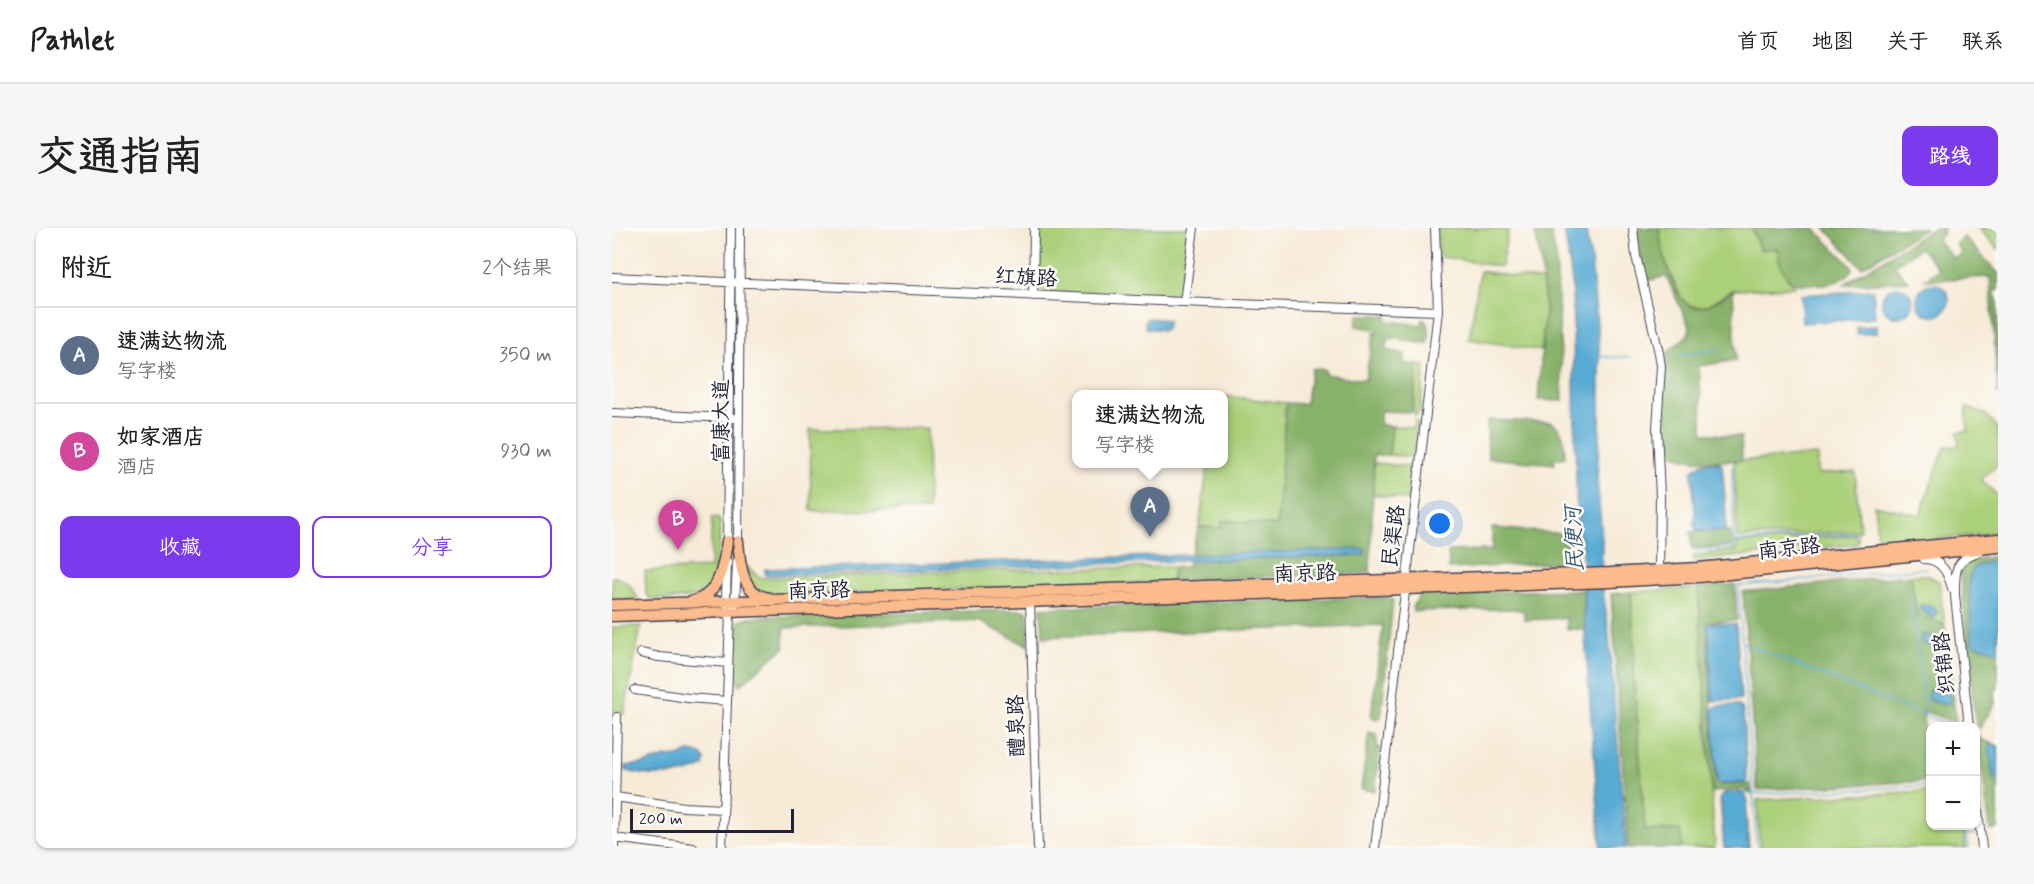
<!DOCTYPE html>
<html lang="zh">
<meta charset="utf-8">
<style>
:root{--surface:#fff;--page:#f6f6f6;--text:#202124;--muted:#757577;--line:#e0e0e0;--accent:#7c3aed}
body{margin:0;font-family:Mynerve,"LXGW WenKai TC",sans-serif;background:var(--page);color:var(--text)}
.controls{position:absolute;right:18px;bottom:18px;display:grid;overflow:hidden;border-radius:12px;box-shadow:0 2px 4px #0004}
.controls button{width:54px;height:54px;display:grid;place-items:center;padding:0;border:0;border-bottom:2px solid var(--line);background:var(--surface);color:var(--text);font:30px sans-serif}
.scale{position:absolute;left:18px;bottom:15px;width:164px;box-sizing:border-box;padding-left:6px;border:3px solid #22223b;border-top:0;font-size:16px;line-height:21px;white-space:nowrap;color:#22223b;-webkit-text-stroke:4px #fdfcf7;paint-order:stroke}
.you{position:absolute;left:828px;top:296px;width:21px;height:21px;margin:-15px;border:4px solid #fff;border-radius:50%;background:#1a73e8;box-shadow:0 0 0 9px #1a73e833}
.badge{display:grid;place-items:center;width:39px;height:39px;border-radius:50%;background:var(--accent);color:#fff;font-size:20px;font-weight:700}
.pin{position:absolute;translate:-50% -50px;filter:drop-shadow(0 2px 3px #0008)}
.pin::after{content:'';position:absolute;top:32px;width:21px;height:18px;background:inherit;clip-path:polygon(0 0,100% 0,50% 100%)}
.popup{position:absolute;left:460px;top:162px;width:156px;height:78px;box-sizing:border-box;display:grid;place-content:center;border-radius:12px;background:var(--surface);filter:drop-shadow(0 2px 4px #0005);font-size:20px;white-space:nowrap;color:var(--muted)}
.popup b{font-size:22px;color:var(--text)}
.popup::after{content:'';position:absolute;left:50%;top:100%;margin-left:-12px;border:12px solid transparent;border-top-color:var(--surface)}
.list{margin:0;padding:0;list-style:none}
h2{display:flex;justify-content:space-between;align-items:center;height:78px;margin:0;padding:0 24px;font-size:26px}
h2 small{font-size:20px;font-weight:400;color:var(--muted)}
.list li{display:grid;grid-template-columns:39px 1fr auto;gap:18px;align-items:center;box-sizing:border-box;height:96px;padding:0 24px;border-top:2px solid var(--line)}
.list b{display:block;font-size:22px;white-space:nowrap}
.list p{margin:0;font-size:20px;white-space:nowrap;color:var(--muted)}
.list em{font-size:20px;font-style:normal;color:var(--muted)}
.actions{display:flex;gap:12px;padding:18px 24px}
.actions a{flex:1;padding:14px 0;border:2px solid var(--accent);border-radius:12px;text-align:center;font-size:21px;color:var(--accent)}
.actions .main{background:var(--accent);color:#fff}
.map{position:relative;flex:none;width:1386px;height:620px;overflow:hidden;border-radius:12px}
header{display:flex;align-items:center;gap:36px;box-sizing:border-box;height:84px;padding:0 30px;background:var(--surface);border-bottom:2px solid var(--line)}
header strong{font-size:28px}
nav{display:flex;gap:33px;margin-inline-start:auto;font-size:21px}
.intro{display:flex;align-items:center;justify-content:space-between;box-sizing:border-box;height:144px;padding:0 36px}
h1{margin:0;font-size:42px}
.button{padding:15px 27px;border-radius:12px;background:var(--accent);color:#fff;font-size:21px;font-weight:700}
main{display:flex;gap:36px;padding:0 36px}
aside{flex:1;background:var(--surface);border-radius:12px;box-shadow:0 2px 4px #0004}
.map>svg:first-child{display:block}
.green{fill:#abd07a;stroke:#66795a;stroke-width:1.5}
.forest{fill:#88b26a;stroke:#556a52;stroke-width:1.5}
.water{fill:#59abd4;stroke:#3e6688;stroke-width:1.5}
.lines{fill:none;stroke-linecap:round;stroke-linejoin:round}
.stream{stroke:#59abd4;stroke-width:1.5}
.minor-casing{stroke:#424053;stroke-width:10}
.major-casing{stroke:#424053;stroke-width:13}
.minor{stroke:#fff;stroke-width:8}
.major{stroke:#fbbb8c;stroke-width:10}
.labels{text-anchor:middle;stroke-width:5;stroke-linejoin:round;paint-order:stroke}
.street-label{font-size:21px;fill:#22223b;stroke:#fdfcf7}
.water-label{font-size:22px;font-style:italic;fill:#385978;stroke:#fdfcf7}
</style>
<header>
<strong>Pathlet</strong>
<nav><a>首页</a><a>地图</a><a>关于</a><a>联系</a></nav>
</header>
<div class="intro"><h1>交通指南</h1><a class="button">路线</a></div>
<main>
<aside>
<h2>附近<small>2个结果</small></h2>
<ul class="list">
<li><span class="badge" style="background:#5c6f8a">A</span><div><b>速满达物流</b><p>写字楼</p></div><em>350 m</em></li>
<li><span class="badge" style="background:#d1479c">B</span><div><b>如家酒店</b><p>酒店</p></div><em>930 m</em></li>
</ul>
<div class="actions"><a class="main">收藏</a><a>分享</a></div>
</aside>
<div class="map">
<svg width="1386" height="620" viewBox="0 0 1386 620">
<rect width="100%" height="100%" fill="#fdfcf7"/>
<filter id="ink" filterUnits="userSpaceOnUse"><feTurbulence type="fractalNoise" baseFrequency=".0167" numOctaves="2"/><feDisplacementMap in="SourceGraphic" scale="12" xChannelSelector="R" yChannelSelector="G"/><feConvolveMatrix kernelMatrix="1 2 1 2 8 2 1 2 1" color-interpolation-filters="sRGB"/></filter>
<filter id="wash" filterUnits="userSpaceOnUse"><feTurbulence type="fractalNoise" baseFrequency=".008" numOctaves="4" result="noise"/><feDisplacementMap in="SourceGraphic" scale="24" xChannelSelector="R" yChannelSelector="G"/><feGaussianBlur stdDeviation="1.35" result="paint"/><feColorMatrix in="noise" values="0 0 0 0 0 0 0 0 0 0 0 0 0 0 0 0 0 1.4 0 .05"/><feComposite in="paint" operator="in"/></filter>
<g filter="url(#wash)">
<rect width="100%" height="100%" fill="#f7ebd8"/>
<!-- green -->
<path class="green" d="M428 0H578L567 67 560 69 428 64Z
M825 0H882L896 3 889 39 826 28Z
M1047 0H1140L1149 22 1165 19C1168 35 1173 46 1182 59L1121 62 1094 78 1088 79 1076 77 1069 70 1051 29Z
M1366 0H1386V21Z
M868 43 931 53 933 83 930 123 857 111Z
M806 137 813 138 808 183 803 188V185L800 184Z
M612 168 674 175 665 298 611 292 609 300 587 299 596 236H612Z
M1354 179 1374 187 1386 200V236L1369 252 1386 268V305L1266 317 1262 277 1308 287 1333 219 1347 218 1346 204 1356 203Z
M803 193 807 194 802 229 777 227 780 198 802 199Z
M315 200 316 282 199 283 198 201Z
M1205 227V246L1243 244 1248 303 1125 310 1122 233Z
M762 235 802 239 797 272 761 266Z
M100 290H105L108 294C106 321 112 365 76 370 64 372 50 371 38 371L34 365 33 343 98 340Z
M1243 307 1246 309V316L1082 333V327L1125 322 1124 315Z
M134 338 148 350 388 342 562 339 558 354 159 367 141 360Z
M1299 347H1316L1327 354 1333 397 1305 386Z
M0 349C13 349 21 360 26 371L0 372Z
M1086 360 1103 620H1070L1068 602 1033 603 1022 452V415L1019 364Z
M29 398 12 486 0 484V399Z
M1318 529V559H1314L1313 530Z
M1318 563V598H1351L1354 620H1148L1145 572Z"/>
<!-- forest -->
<path class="forest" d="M922 0H938L944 29 951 173 926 172 933 83 929 34Z
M1024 0H1047C1049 18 1061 76 1082 79 1096 81 1110 70 1121 62L1124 132 1087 138 1091 205 1129 209 1130 232C1117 233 1064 236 1060 222 1058 218 1060 211 1060 207L1050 206V181L1056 124 1076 107 1078 100 1054 48 1034 53 1028 29Z
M1140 0H1202L1238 37 1240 41C1231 60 1202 56 1184 56 1170 50 1167 33 1165 20L1149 22 1147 20Z
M1213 0H1314L1250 39Z
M1322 0H1332L1329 2 1331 6 1325 11 1342 31 1350 24 1343 16 1352 9 1386 45V62L1382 66 1385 71 1386 168 1378 49 1312 52 1327 41 1308 20 1282 37 1296 53 1231 57Z
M746 87H775V93L810 97 811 91C820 97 817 107 816 116L777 110 774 122 793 126 791 135 806 137 800 184 768 183V197L780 198 777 227H762L758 345 560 352 562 339H575L587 299 609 300 611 292 665 298 674 175 693 176 700 140 713 142 712 146 753 152 762 105 765 106 766 102 744 98Z
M878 192 940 194C953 203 952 215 953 229L941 232 942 236 876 230 875 193Z
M880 300 954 306 955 334 837 341 836 323 880 322Z
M1119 303 1120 318 1080 320 1079 304Z
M1386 328V459L1382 466 1383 475 1368 500 1364 497 1362 483 1349 347 1350 341 1358 332Z
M1299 347 1305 386 1333 397 1344 495 1311 483 1314 553 1145 562 1131 364Z
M1123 356 1125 392 1095 394 1104 557 1138 556 1139 566 1131 561 1100 564 1086 360Z
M971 362 973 401H955L954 390 912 392V383L903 381 801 383V378L809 365Z
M1019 364 1022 415V452L1033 602H1068L1070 620H1016L999 366Z
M773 369 781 371 769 489 764 491 759 489 771 397 431 409 429 380Z
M406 382 415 383 417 418 366 393 172 400V420L128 457 124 449 125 399 126 394 137 389Z
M757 505 765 507V519L768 520 763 563 749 561Z
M1366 510 1386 518V601L1378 603Z"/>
<!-- water -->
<path class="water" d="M952 0H973L979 32 988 129V202L985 252 990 311 989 351 996 397 1014 620H989L973 407 970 318 965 298 960 54Z
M1305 72a16 16 0 1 1 32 0a16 16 0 1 1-32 0Z
M1270 74a15 15 0 1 1 30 0a15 15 0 1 1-30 0Z
M1261 62 1263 90 1190 95 1189 67Z
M537 90 556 92 554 101 550 102 534 100 533 92Z
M1265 98V105L1245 106V99Z
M1097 234 1108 235 1110 237C1111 248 1116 297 1113 303L1084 302 1082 297 1083 283 1080 243 1089 236Z
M753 321V327L153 347V341Z
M1386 334V423L1360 416 1357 352C1359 336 1371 334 1386 334Z
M1308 377 1321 379 1325 384 1324 388 1322 390 1308 382Z
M1099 395 1124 396 1129 471 1101 473 1096 397Z
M1309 406 1332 413 1331 423 1309 414Z
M1319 461 1339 467V472L1333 477 1316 472 1317 462Z
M1126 477 1131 482 1135 551 1133 555 1108 556 1105 552 1101 481 1105 478Z
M1380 516 1386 518V552L1381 551 1377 518Z
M76 524 89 526 93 531 92 538C73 550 33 549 13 542L14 538 31 536 54 529 69 528Z
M1127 564 1133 565 1136 574 1134 587 1137 620H1112L1108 569 1113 565Z"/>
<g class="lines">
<!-- stream -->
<path class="stream" d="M1062 128 1110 121
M987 129H1019
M1120 239 1122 313
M1082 322 1122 320V314L1247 305
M1299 367 1313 485
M1131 415 1342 499
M1142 566 1314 558
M1353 598 1357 620
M1145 620 1126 358 1315 340"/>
</g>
</g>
<g filter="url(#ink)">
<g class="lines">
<defs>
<path id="minor" d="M1021 0 1024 28 1047 125 1049 138 1045 200 1048 269 1047 342
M0 49 594 75 826 83
M421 68 422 0
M572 74 582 0
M0 185 121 190
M115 316 119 0
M126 316 128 0
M1312 331C1330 331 1336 346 1340 360
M418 374 426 620
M123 376 125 334
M29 425 47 429 116 435
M23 462 76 470 115 473
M1357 499 1343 368C1343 345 1341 332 1366 324
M1364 563 1370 620
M3 569 72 579 111 581
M2 610 81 620
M2 620 5 489
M110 620 118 385 114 374 115 334
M763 620 826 83 823 0"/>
<path id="major" d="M126 313C128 335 129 367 158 370
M81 373C108 367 112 336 115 313
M0 377 998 345 1086 340 1386 311
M0 388 998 354 1087 349 1386 319"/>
</defs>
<!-- minor casing -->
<use href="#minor" class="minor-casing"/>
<!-- major casing -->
<use href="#major" class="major-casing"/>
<!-- minor -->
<use href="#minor" class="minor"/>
<!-- major -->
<use href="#major" class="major"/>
</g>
</g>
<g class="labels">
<!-- street labels -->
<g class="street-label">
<text transform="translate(414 49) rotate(3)" y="7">红旗路</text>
<text transform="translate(109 193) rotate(-90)" y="7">富康大道</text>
<text transform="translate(781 308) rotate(-83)" y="7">民渠路</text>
<text transform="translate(1177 320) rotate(-6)" y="7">南京路</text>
<text transform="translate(693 345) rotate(-2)" y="7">南京路</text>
<text transform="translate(207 362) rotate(-2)" y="7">南京路</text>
<text transform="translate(1332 435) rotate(-96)" y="7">织锦路</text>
<text transform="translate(404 498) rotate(-92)" y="7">醴泉路</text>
</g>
<!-- water labels -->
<g class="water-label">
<text transform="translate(961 311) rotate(-93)" y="8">民便河</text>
</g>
</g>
</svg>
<div class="controls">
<button>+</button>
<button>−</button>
</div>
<div class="scale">200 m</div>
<div class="you"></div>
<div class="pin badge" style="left:538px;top:309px;background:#5c6f8a">A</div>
<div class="popup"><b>速满达物流</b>写字楼</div>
<div class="pin badge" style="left:66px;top:322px;background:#d1479c">B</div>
</div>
</main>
